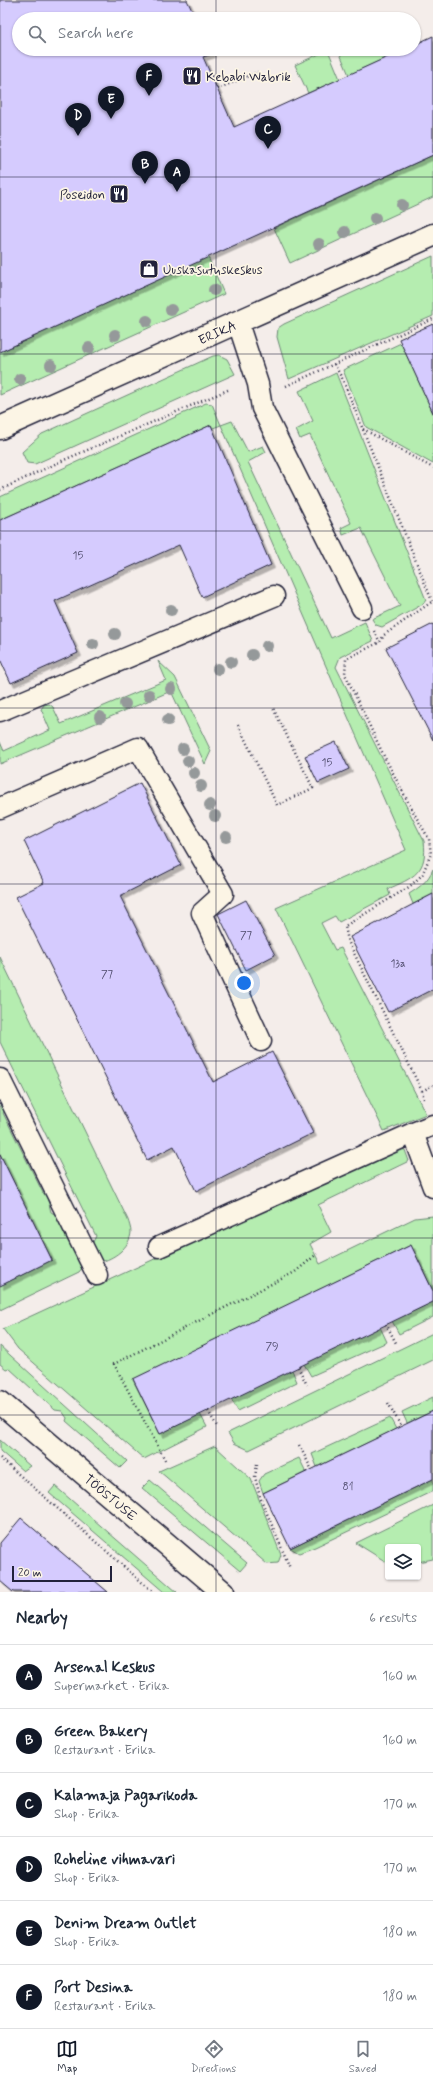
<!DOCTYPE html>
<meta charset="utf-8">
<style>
:root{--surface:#fff;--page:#f6f6f7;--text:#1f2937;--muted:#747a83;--line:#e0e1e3;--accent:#111827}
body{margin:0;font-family:Mynerve,sans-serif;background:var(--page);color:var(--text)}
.controls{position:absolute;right:12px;bottom:12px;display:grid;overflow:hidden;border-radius:4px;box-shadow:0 1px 3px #0004}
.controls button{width:36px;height:36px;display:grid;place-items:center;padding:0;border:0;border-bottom:1px solid var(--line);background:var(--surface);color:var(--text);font:20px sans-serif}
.scale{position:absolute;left:12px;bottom:10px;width:100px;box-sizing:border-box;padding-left:4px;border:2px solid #22223b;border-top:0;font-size:11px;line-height:14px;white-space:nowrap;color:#22223b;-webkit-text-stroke:3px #fcf5e5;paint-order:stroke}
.you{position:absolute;left:244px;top:983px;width:14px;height:14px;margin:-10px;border:3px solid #fff;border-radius:50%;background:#1a73e8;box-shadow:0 0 0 6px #1a73e833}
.badge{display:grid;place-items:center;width:26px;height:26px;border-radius:50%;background:var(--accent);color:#fff;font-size:13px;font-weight:700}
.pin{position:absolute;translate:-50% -33px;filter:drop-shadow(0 1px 2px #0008)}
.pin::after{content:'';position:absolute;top:21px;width:14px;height:12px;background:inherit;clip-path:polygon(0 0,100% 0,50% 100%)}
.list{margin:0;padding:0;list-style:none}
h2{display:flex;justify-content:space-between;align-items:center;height:52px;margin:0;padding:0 16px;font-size:17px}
h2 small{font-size:13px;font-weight:400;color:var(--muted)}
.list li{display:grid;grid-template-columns:26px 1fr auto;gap:12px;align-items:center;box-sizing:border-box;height:64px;padding:0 16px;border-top:1px solid var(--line)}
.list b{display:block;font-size:15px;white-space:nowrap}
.list p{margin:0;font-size:13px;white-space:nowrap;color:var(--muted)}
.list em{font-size:13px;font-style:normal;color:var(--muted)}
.icon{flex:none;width:22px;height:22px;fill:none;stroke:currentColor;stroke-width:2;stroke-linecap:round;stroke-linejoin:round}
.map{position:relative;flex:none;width:433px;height:1592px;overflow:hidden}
.search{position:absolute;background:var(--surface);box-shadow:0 1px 3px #0004;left:12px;right:12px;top:12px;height:44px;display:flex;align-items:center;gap:10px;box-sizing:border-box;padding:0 14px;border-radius:22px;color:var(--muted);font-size:15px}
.sheet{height:436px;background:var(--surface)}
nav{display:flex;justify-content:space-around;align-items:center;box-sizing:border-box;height:56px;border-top:1px solid var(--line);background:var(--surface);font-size:11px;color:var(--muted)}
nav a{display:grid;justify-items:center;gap:2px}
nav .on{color:var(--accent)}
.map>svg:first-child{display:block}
.green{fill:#b5edb0;stroke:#6c8876}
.building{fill:#d5cbfe;stroke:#22223b;filter:url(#shadow)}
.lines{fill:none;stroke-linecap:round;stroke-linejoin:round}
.lane-casing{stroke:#22223b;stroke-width:23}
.street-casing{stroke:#22223b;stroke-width:25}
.secondary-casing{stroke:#22223b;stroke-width:25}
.path{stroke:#22223b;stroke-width:2.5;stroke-dasharray:1 3;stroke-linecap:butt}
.lane{stroke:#fcf5e5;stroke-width:20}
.street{stroke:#fcf5e5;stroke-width:22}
.secondary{stroke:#fcf5e5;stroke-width:22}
.tree{fill:#95999a}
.grid{fill:none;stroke:#22223b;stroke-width:1;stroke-opacity:0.55}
.labels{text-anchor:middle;stroke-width:3.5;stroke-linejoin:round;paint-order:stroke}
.number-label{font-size:11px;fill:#4f4c6c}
.poi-label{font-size:13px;fill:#22223b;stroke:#fcf5e5;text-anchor:start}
.street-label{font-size:13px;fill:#22223b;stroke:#fcf5e5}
</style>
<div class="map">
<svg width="433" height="1592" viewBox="0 0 433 1592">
<defs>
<filter id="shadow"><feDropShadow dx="3.5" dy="3.5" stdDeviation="0" flood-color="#0004"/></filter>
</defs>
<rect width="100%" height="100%" fill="#f4edea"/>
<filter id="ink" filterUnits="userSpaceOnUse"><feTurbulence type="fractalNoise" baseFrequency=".025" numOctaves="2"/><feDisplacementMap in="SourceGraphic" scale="8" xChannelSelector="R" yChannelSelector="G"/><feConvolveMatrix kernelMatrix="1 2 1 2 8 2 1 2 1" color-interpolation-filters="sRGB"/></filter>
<g filter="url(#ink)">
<!-- green -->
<path class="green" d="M338 49H405L349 75Z
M328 50 340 79 308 93 295 65Z
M433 155V197L290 263 274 228Z
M433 256V316L289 379 277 337 278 328 284 324Z
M208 257 224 294 0 395V352Z
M401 343 433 413V464L366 427 343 370Z
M219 355 227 359 235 374 35 464 27 463 22 452 42 434 213 356Z
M336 373 426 600 423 604 382 627 376 625 372 619 400 606 361 528 343 535 341 528 351 523 310 435 300 439 296 430 313 421 299 391Z
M206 403 212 404 221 425 232 421 248 452 263 446 266 452 248 462 331 638 365 622 373 641 340 657 336 667 424 841C428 872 413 878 388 889L390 895 339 922 335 916 321 923 335 950 341 948 426 1114 384 1131 276 908 406 850 221 425 213 428 211 425 0 520V497Z
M158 661 175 677 211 751 205 764 171 691 0 764V742L4 751 50 730 41 709 44 705 49 704 53 707 61 724 166 680Z
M433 869V894L413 904 409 894C420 887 428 881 433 869Z
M0 957 128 1220C129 1223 131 1229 131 1232 130 1248 113 1259 100 1262L89 1250 96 1236 0 1042Z
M0 1105 5 1110 3 1113 43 1193H46L51 1212 58 1216 83 1267 79 1272 0 1310V1283L1 1285 52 1260 0 1154Z
M395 1148 405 1150 409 1161 318 1205 331 1232 310 1244 320 1264 415 1218 433 1216V1291L411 1245 133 1380 160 1434 200 1414 207 1427 144 1459 18 1349 3 1329Z
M433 1302V1317L399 1334 392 1321Z
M380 1327 387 1342 311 1376 304 1364Z
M433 1333V1360L249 1450 234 1443 228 1433Z
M0 1346 127 1461 120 1468 66 1421 67 1418 62 1411 55 1410 9 1368 6 1369 0 1364Z
M292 1370 297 1382 238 1411 231 1399Z
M433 1397V1411L407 1423 402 1412Z
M390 1418 396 1429 317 1467 312 1454Z
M0 1440 30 1466 23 1471 0 1451Z
M215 1446 251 1479 281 1555 278 1563 267 1564 159 1471Z
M299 1458 306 1472 263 1493 259 1481 264 1474Z
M433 1479V1491L315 1547 299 1553 290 1548Z
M150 1480 247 1563 240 1571 142 1488Z
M55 1486 177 1592H164L49 1493Z
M433 1505V1559L418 1562V1547H388V1563L356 1543Z"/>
<!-- building -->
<path class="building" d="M0 0H187L196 19H19V49H210L212 54 203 57 234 127 405 49H414V45L433 36V155L0 352Z
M433 324V413L399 339Z
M211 425 271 565 202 597 179 545 55 601 78 653 11 683 0 659V520Z
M433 624V740L386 648Z
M336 742 349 769 318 783 305 756Z
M140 783 181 865 120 896 213 1082 272 1052 313 1133 196 1191 174 1146 147 1160 16 897 44 883 24 841Z
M433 894V989L388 1012 350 937Z
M246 900 275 955 246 970 218 914Z
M0 1154 52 1260 0 1286Z
M411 1245 433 1291V1302L160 1434 133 1379Z
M433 1411V1479L290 1548 263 1493Z
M21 1518 108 1592H13L0 1581V1543Z"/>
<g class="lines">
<defs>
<path id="lane" d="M238 323 258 384 262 408 362 608
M0 711 274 596
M0 808 138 748 223 894 202 913 261 1041
M0 1079 97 1275
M413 1133 433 1125
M159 1247 413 1133 433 1187"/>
<path id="street" d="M0 428 433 235"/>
<path id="secondary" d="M0 1402 223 1592"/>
</defs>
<!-- lane casing -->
<use href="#lane" class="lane-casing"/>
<!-- street casing -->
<use href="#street" class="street-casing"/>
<!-- secondary casing -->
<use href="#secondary" class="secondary-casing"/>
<!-- path -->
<path class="path" d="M217 89 258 72
M334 364 343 380 432 601
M286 386 433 319
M363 429 433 468
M0 490 57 463 230 389
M374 631 380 642
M238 725 277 805 313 788 273 708
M422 1091 433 1085
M424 1099 422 1091 348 941 345 926 409 887 422 875 431 854 429 839 415 815 383 754 345 674 346 659 380 642 384 635 433 601
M386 1324 396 1343
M298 1367 307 1385
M388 1403 401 1426
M208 1411 218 1428
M299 1445 312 1470
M0 1458 153 1592
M165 1460 114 1364 295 1272 317 1254
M257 1464 255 1477 260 1497 290 1568"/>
<!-- lane -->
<use href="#lane" class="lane"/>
<!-- street -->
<use href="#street" class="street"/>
<!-- secondary -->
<use href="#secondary" class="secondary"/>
</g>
<!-- trees -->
<g class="tree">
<circle cx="402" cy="205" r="6"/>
<circle cx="375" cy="218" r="6"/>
<circle cx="345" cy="232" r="6"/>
<circle cx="319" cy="244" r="6"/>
<circle cx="214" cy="290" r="6"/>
<circle cx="171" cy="310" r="6"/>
<circle cx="147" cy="321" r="6"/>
<circle cx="115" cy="335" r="6"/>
<circle cx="89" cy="348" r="6"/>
<circle cx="51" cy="365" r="6"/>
<circle cx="20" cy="379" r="6"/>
<circle cx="171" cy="610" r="6"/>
<circle cx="115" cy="634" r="6"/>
<circle cx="93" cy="644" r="6"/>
<circle cx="267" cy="646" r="6"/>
<circle cx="252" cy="655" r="6"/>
<circle cx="231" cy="662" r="6"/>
<circle cx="218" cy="669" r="6"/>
<circle cx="171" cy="689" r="6"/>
<circle cx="149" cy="695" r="6"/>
<circle cx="125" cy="704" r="6"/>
<circle cx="100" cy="717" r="6"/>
<circle cx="168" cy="720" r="6"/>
<circle cx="183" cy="749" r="6"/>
<circle cx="188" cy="761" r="6"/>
<circle cx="194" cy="773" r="6"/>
<circle cx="201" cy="786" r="6"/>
<circle cx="210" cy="805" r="6"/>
<circle cx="215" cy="816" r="6"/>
<circle cx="226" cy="837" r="6"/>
</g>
</g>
<!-- grid -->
<path class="grid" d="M216 0V19M216 49V1592M0 177H433M0 354H433M0 531H433M0 708H433M0 884H433M0 1061H433M0 1238H433M0 1415H433"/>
<!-- icons -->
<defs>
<symbol id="restaurant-square" viewBox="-11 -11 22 22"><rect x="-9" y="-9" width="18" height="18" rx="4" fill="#22223b" stroke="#fcf5e5"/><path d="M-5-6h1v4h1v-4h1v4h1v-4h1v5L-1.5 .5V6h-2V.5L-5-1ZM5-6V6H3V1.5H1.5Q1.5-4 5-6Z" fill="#fff"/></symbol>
<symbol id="shop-square" viewBox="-11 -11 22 22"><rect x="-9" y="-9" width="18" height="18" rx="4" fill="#22223b" stroke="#fcf5e5"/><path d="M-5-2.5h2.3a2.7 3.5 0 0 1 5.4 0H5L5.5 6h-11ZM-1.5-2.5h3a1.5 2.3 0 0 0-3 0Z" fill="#fff"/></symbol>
</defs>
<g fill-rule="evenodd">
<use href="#restaurant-square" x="181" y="65" width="22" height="22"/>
<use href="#restaurant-square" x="108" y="183" width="22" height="22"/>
<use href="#shop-square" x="138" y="258" width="22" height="22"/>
</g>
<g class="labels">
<!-- number labels -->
<g class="number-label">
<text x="78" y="559">15</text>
<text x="327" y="766">15</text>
<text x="246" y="939">77</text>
<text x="398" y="967">13a</text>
<text x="107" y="978">77</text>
<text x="272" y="1350">79</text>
<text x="348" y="1490">81</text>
</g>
<!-- poi labels -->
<g class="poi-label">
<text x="206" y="81">Kebabi Wabrik</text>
<text x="105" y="199" text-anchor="end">Poseidon</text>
<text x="163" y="274">Uuskasutuskeskus</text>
</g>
<!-- street labels -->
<g class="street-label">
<text transform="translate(217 332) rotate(-24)" y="5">ERIKA</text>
<text transform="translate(111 1497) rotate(40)" y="5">TÖÖSTUSE</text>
</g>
</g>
</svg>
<div class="controls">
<button><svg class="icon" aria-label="layers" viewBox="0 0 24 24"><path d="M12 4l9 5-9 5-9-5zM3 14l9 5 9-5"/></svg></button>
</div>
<div class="scale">20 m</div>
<div class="you"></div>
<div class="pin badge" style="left:177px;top:192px">A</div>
<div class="pin badge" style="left:145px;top:184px">B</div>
<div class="pin badge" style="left:268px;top:149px">C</div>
<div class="pin badge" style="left:78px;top:136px">D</div>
<div class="pin badge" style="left:111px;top:119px">E</div>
<div class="pin badge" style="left:149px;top:96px">F</div>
<div class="search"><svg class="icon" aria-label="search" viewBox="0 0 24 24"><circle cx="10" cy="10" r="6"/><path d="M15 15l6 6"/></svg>Search here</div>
</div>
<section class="sheet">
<h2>Nearby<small>6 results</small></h2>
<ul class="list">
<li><span class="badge">A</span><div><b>Arsenal Keskus</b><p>Supermarket · Erika</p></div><em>160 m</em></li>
<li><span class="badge">B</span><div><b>Green Bakery</b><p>Restaurant · Erika</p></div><em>160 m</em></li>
<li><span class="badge">C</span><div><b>Kalamaja Pagarikoda</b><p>Shop · Erika</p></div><em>170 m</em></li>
<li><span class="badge">D</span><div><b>Roheline vihmavari</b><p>Shop · Erika</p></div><em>170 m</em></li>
<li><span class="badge">E</span><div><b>Denim Dream Outlet</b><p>Shop · Erika</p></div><em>180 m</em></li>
<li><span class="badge">F</span><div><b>Port Desina</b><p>Restaurant · Erika</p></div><em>180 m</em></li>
</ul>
</section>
<nav>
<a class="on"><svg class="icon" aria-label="map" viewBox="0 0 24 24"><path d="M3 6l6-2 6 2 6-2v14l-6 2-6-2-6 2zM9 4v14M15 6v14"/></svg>Map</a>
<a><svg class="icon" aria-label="directions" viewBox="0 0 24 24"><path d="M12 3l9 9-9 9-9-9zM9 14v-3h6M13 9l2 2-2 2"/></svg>Directions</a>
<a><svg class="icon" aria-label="saved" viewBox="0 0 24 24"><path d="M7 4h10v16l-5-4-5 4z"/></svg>Saved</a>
</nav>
